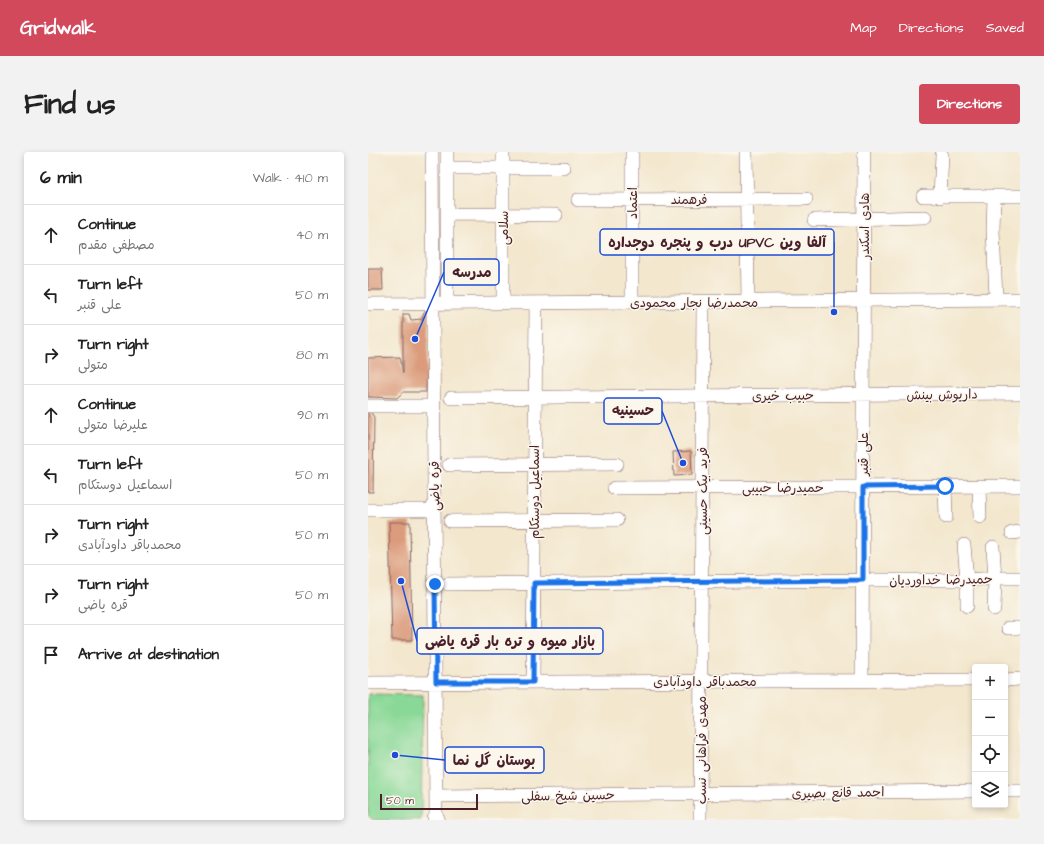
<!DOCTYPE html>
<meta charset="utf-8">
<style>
:root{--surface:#fff;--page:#f2f2f2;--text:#222;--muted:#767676;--line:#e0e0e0;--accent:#d1495b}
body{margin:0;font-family:"Architects Daughter","Playpen Sans Arabic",sans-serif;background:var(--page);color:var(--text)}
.controls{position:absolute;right:12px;bottom:12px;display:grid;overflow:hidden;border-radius:4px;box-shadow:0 2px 6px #0003}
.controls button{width:36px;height:36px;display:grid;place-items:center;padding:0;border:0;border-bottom:1px solid var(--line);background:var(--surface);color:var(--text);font:20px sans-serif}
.scale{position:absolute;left:12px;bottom:10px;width:98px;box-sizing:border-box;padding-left:4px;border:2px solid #4a1f2b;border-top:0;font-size:11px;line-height:14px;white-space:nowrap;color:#4a1f2b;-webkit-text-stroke:3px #fbf7ec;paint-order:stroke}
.stop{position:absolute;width:12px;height:12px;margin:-9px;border:3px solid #1a73e8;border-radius:50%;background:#fff}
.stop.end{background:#1a73e8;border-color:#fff;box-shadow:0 1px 4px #0008}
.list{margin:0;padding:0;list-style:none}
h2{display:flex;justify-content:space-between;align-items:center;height:52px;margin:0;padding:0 16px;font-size:17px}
h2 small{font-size:13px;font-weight:400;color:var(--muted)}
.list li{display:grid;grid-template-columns:26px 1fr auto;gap:12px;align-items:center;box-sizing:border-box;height:60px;padding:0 16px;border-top:1px solid var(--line)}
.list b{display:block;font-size:15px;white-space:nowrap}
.list p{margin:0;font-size:13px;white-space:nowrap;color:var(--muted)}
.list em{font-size:13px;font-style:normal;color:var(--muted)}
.icon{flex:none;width:22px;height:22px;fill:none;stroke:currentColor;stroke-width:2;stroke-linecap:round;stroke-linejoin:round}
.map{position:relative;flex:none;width:652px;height:668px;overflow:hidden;border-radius:4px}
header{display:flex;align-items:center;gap:24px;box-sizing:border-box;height:56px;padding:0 20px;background:var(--accent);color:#fff}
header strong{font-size:19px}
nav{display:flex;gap:22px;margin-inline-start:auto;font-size:14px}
.intro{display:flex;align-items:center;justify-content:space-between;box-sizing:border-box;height:96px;padding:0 24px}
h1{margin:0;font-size:28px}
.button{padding:10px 18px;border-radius:4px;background:var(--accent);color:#fff;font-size:14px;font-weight:700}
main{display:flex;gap:24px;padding:0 24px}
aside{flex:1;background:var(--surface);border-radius:4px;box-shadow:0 2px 6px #0003}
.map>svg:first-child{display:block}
.green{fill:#89d897;stroke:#6a7c61}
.building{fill:#db9b7c}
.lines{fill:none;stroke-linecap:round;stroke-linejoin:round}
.minor-casing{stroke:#856564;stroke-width:14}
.major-casing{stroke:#856564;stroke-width:18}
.minor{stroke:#fff;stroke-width:13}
.major{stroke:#fff;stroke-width:17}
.route{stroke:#1a73e8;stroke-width:5}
.labels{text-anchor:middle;stroke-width:3;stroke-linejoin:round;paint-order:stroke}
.street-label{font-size:13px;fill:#4a1f2b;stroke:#fbf7ec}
.leader{fill:none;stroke:#1d4ed8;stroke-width:1.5}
.callout-dot{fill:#1d4ed8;stroke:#fbf7ec;stroke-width:1.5}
.callout{fill:#fbf7ec;stroke:#1d4ed8;stroke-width:1.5}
.callout-label{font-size:14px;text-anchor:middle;font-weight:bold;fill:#4a1f2b}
</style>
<header>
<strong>Gridwalk</strong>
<nav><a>Map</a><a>Directions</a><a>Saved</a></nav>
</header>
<div class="intro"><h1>Find us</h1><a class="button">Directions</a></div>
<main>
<aside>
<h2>6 min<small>Walk · 410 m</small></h2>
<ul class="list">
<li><svg class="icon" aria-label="ahead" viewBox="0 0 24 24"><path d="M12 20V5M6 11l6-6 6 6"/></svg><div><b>Continue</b><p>مصطفی مقدم</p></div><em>40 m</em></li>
<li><svg class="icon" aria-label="left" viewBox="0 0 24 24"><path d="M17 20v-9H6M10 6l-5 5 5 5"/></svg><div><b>Turn left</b><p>علی قنبر</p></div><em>50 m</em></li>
<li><svg class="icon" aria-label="right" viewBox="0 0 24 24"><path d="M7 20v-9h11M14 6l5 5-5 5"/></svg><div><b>Turn right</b><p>متولی</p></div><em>80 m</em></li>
<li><svg class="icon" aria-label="ahead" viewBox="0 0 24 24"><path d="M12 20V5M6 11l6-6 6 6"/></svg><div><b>Continue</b><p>علیرضا متولی</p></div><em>90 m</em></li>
<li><svg class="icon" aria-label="left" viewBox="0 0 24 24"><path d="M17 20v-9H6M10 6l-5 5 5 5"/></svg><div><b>Turn left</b><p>اسماعیل دوستکام</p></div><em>50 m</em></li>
<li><svg class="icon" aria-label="right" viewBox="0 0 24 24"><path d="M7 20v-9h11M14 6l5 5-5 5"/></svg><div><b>Turn right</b><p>محمدباقر داودآبادی</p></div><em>50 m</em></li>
<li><svg class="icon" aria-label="right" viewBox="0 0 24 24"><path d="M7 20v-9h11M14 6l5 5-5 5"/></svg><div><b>Turn right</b><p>قره یاضی</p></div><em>50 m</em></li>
<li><svg class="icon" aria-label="arrive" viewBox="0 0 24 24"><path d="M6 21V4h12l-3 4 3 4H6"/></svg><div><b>Arrive at destination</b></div></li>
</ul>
</aside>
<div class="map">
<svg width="652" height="668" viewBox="0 0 652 668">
<rect width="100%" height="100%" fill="#fbf7ec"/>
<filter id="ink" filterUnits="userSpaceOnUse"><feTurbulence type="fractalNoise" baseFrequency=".025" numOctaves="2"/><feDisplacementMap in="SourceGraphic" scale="8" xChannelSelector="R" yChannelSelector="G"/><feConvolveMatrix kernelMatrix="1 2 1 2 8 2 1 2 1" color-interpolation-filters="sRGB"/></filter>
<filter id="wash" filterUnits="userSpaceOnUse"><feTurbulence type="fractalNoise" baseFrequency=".012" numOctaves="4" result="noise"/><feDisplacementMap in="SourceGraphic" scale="16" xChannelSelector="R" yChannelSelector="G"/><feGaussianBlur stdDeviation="0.9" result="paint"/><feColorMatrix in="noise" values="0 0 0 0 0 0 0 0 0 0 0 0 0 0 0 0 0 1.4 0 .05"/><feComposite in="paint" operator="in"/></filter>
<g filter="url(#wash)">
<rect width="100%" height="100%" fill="#f3e7ce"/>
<!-- green -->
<path class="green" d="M0 542 55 543 53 668H5L0 663Z"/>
<g id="blocks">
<!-- building -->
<path class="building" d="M0 117H14L15 138H0Z
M56 160H61L58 240H35L29 246 0 245V206L32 205 35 221V162H41L43 168 54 167Z
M0 256 6 265 5 340H0Z
M323 299 324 323 306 324 305 300Z
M21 370H42L44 488H24Z"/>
</g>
</g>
<g filter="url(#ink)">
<use href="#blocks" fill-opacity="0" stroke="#856564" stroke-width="1"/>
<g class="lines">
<defs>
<path id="minor" d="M64 0 68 668
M264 0V150
M378 0 380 149
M79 16H196
M555 44H652
M626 44 625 78 628 147
M572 45 574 3
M210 48 438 47
M79 62 188 63
M446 68 557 65
M135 151V0
M0 152 652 147
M79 152V0
M83 246 652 241
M0 254H65
M81 313 249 312
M577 334 578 365
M611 334 612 365
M246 336 652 334
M0 358H66
M82 369 249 368
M644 381 652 380
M596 393 599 428V454
M625 395 627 426 626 457
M80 432 495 428H599L627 426H652
M640 476H652
M494 528 496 0
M637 528 652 527
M165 530 168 151
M0 531 607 528
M637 639H652
M68 644 607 639
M332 668 335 150"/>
<path id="major" d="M68 668V667"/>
</defs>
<!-- minor casing -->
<use href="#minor" class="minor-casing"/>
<!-- major casing -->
<use href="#major" class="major-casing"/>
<!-- minor -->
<use href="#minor" class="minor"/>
<!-- major -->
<use href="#major" class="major"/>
</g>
</g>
<g class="lines" filter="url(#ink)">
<!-- route -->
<path class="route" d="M67 432 68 530H165L166 431 495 428V335L577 334"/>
</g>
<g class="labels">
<!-- street labels -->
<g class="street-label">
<text x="321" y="52">فرهمند</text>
<text transform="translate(264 51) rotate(-90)" y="5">اعتماد</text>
<text transform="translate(496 74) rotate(-90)" y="5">هادی اسکندر</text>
<text transform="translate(135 76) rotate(-90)" y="5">سلامی</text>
<text x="326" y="155">محمدرضا نجار محمودی</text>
<text transform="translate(574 242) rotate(-1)" y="5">داریوش بینش</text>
<text transform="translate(415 243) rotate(-1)" y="5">حبیب خیری</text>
<text transform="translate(495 302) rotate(-90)" y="5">علی قنبر</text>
<text transform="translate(66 334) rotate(-91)" y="5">قره یاضی</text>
<text x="415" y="340">حمیدرضا حبیبی</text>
<text transform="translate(334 339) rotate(-90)" y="5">فرید بیک حسینی</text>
<text transform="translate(166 340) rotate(-90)" y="5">اسماعیل دوستکام</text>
<text transform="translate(573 427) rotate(-1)" y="5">حمیدرضا خداوردیان</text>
<text x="337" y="534">محمدباقر داودآبادی</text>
<text transform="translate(333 598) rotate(-90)" y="5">مهدی فراهانی نسب</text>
<text transform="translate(470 640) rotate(-1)" y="5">احمد قانع بصیری</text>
<text transform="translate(200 643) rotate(-1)" y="5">حسین شیخ سفلی</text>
</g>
</g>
<!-- callouts -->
<path class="leader" d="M466 160L466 90M47 187L76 120M315 311L294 259M33 429L49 489M27 603L77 608"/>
<g class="callout-dot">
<circle cx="466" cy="160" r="4"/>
<circle cx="47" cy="187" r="4"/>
<circle cx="315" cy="311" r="4"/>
<circle cx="33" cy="429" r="4"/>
<circle cx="27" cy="603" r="4"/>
</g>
<g class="callout">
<rect x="232" y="77" width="234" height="26" rx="4"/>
<rect x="76" y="107" width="55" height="26" rx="4"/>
<rect x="236" y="246" width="58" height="26" rx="4"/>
<rect x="49" y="476" width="186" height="26" rx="4"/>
<rect x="77" y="595" width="99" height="26" rx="4"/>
</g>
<g class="callout-label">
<text x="349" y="95">درب و پنجره دوجداره UPVC آلفا وین</text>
<text x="104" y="125">مدرسه</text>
<text x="265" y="263">حسینیه</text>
<text x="142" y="494">بازار میوه و تره بار قره یاضی</text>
<text x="126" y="613">بوستان گل نما</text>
</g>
</svg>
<div class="controls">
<button>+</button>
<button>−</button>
<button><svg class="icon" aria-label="locate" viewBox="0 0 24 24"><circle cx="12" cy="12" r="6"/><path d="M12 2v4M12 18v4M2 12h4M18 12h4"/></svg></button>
<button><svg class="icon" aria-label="layers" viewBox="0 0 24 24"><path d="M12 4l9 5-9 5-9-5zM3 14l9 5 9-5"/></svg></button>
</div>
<div class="scale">50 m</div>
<div class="stop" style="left:577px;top:334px"></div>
<div class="stop end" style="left:67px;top:432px"></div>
</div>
</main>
